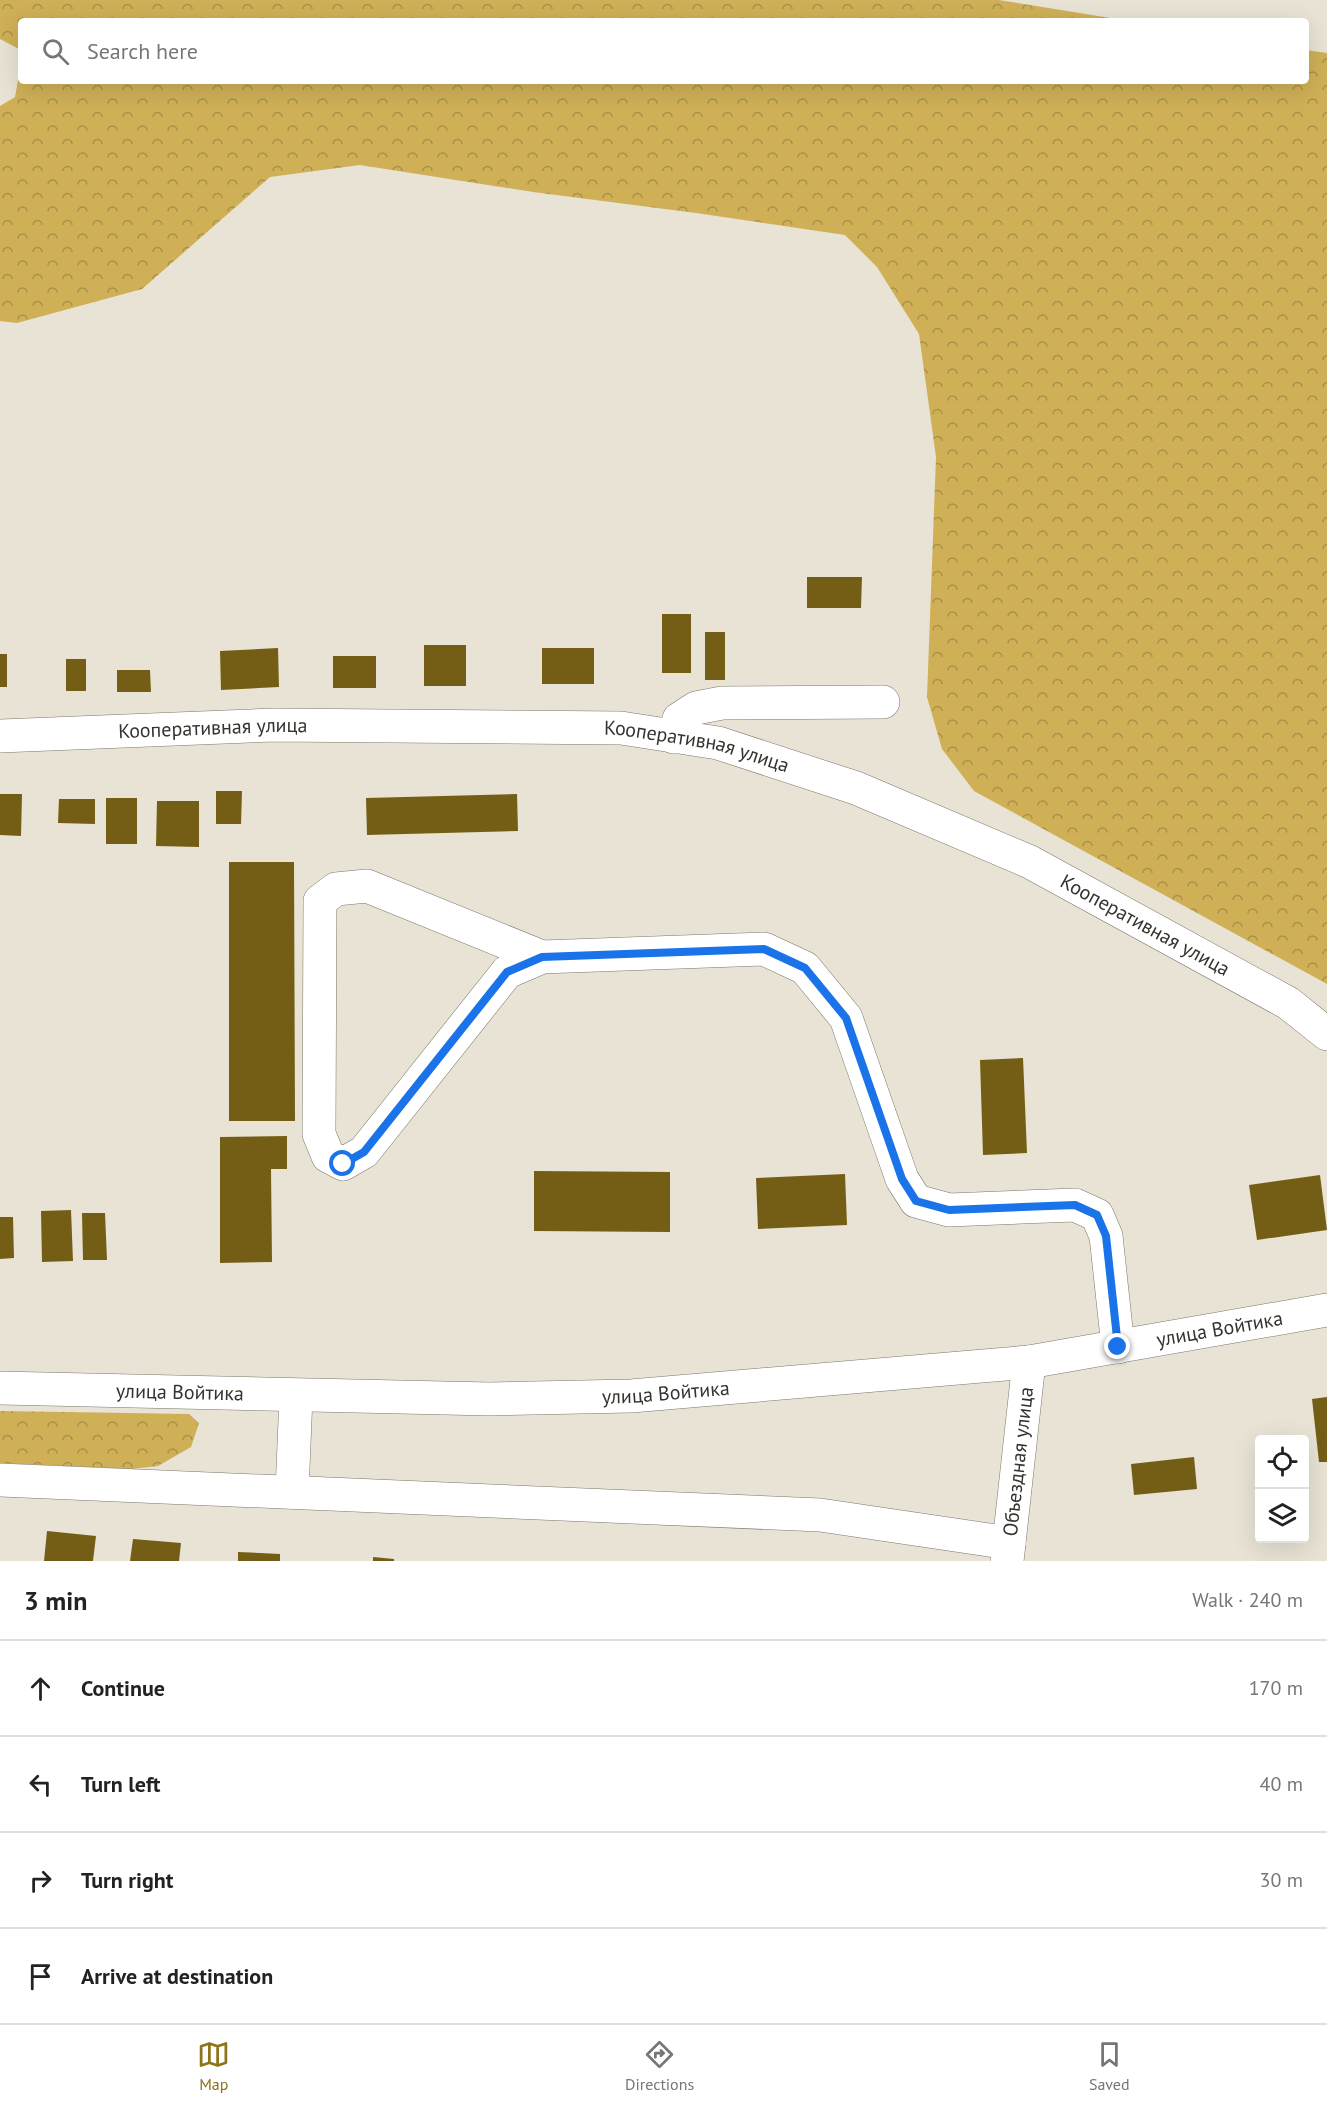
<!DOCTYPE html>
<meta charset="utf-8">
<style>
:root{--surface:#fff;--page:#f6f6f6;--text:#222;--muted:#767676;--line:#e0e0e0;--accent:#8e7317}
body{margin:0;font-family:"PT Sans",sans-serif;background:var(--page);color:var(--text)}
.controls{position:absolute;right:18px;bottom:18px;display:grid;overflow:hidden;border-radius:6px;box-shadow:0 6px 24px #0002}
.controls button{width:54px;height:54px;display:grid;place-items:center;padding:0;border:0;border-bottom:2px solid var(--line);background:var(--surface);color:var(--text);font:30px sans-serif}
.stop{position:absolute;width:18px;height:18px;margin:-14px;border:4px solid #1a73e8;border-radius:50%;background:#fff}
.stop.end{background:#1a73e8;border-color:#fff;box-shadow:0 2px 6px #0008}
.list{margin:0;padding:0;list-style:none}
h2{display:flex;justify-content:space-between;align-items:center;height:78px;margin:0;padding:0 24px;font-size:26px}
h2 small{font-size:20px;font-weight:400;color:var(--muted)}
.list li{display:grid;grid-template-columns:39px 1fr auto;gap:18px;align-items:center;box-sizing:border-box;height:96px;padding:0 24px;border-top:2px solid var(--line)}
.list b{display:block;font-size:22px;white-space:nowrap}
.list em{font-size:20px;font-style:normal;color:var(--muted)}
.icon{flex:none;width:33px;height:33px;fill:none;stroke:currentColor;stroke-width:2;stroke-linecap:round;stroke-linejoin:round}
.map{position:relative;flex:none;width:1327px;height:1561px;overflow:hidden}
.search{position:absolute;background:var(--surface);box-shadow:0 6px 24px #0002;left:18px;right:18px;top:18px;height:66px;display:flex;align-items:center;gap:15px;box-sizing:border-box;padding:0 21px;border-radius:6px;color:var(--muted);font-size:22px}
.sheet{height:462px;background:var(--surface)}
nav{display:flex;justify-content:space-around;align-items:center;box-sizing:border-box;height:84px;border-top:2px solid var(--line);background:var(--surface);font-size:16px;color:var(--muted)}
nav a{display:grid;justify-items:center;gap:3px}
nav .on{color:var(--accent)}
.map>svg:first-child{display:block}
.forest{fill:url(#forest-crowns)}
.building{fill:#745e15}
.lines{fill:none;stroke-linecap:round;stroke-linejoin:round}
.minor-casing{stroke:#7c776a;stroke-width:34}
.major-casing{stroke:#7c776a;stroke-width:34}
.minor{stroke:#fff;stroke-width:33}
.major{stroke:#fff;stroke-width:33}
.route{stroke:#1a73e8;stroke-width:8}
.labels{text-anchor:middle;stroke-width:6;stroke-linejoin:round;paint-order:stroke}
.street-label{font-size:20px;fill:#35332e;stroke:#e8e3d4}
</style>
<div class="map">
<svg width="1327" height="1561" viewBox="0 0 1327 1561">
<defs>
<pattern id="forest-crowns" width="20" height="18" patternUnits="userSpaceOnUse" patternTransform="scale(1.5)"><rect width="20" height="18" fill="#cfb057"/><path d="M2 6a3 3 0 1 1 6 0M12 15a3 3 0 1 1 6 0" fill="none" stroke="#a99048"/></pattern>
</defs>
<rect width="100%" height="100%" fill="#e8e3d4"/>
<!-- forest -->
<path class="forest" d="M0 0H999L1129 21H21V50L0 39Z
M1306 50 1327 53V984L974 791 942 749 927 697 936 457 919 334 877 267 845 235 696 213 533 192 360 165 270 177 142 289 17 323 0 321V106L15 97 21 63V81H1306Z
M0 1411 189 1414 199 1423 191 1447 158 1466 131 1469 0 1463Z"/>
<!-- building -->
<path class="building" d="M807 577H862L861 608H807Z
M662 614H691V673H662Z
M705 632H725V680H705Z
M424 645H466V686H424Z
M278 648 279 687 221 690 220 651Z
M542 648H594V684H542Z
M0 654H7V687H0Z
M333 656H376V688H333Z
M66 659H86V691H66Z
M117 670H150L151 692H117Z
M216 791H242L241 824H216Z
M0 794H22L21 836 0 835Z
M517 794 518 831 367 835 366 798Z
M106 798H137V844H106Z
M59 799H95V824L58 823Z
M157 801H199V847L156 846Z
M229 862H294L295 1121H229Z
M1023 1058 1027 1153 983 1155 980 1060Z
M287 1136V1169H271L272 1262 220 1263V1137Z
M534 1171 670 1172V1232L534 1231Z
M845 1174 847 1225 758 1229 756 1178Z
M1320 1175 1327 1230 1257 1240 1249 1185Z
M71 1210 73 1261 42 1262 41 1211Z
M82 1213H105L107 1260H83Z
M0 1217H13L14 1258 0 1259Z
M1327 1397V1462H1319L1312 1399Z
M1194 1457 1197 1489 1134 1495 1131 1464Z
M47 1531 96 1536 93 1561H44Z
M133 1539 181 1543 179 1561H130Z
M238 1552 280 1554V1561H238Z
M373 1557 394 1559V1561H373Z"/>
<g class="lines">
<defs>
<g id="minor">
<path id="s1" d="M0 736 274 725 621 728 718 743 856 788 1030 862 1288 1003 1327 1034"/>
<path d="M674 737 679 719 696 708 722 703 883 702"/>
<path d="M542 957 367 886 336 889 320 901 319 1134 328 1156 343 1164 364 1152 507 972 542 957 764 949 805 968 846 1018 902 1179 916 1201 949 1210 1075 1205 1097 1215 1106 1236 1118 1347"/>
<path d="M0 1480 820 1515 1009 1543"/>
<path d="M292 1492 296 1396"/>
</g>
<g id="major">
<path id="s2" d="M0 1388 490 1399 631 1396 1029 1362 1327 1310"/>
<path id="s3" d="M1007 1561 1029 1362"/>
</g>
</defs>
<!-- minor casing -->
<use href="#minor" class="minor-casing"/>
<!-- major casing -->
<use href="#major" class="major-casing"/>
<!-- minor -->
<use href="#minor" class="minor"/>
<!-- major -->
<use href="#major" class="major"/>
</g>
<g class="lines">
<!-- route -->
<path class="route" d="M343 1164 364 1152 507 972 542 957 764 949 805 968 846 1018 902 1179 916 1201 949 1210 1075 1205 1097 1215 1106 1236 1118 1347"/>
</g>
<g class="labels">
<!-- street labels -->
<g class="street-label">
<text dy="7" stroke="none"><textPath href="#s1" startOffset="213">Кооперативная улица</textPath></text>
<text dy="7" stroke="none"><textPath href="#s1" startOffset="699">Кооперативная улица</textPath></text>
<text dy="7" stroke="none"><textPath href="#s1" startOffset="1185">Кооперативная улица</textPath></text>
<text dy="7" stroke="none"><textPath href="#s2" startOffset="1224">улица Войтика</textPath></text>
<text dy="7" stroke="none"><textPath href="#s2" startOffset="666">улица Войтика</textPath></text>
<text dy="7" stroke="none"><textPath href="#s2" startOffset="180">улица Войтика</textPath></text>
<text dy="7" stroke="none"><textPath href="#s3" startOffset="100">Объездная улица</textPath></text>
</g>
</g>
</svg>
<div class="controls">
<button><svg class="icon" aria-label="locate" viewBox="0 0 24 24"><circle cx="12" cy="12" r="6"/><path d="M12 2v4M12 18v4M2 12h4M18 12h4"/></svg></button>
<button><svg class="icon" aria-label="layers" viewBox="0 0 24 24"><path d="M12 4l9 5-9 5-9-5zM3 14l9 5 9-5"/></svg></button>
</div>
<div class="stop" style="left:343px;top:1164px"></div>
<div class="stop end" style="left:1118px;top:1347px"></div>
<div class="search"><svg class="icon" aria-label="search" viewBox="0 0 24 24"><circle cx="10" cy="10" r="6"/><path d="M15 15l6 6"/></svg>Search here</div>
</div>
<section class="sheet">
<h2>3 min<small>Walk · 240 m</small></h2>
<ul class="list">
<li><svg class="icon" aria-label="ahead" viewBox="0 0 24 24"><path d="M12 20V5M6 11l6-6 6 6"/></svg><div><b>Continue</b></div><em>170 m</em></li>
<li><svg class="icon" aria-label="left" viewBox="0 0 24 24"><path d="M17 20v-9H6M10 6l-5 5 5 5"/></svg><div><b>Turn left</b></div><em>40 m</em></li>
<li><svg class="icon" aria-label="right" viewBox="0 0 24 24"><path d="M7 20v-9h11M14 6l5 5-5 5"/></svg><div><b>Turn right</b></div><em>30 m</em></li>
<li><svg class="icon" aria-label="arrive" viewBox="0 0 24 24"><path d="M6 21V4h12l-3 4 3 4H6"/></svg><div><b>Arrive at destination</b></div></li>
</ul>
</section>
<nav>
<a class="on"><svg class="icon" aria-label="map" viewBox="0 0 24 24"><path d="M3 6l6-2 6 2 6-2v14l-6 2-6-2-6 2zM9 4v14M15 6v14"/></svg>Map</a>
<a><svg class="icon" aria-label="directions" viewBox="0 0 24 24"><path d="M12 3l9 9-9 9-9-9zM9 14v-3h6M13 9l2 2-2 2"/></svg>Directions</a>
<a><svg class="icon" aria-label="saved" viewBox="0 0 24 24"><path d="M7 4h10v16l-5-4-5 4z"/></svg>Saved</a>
</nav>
